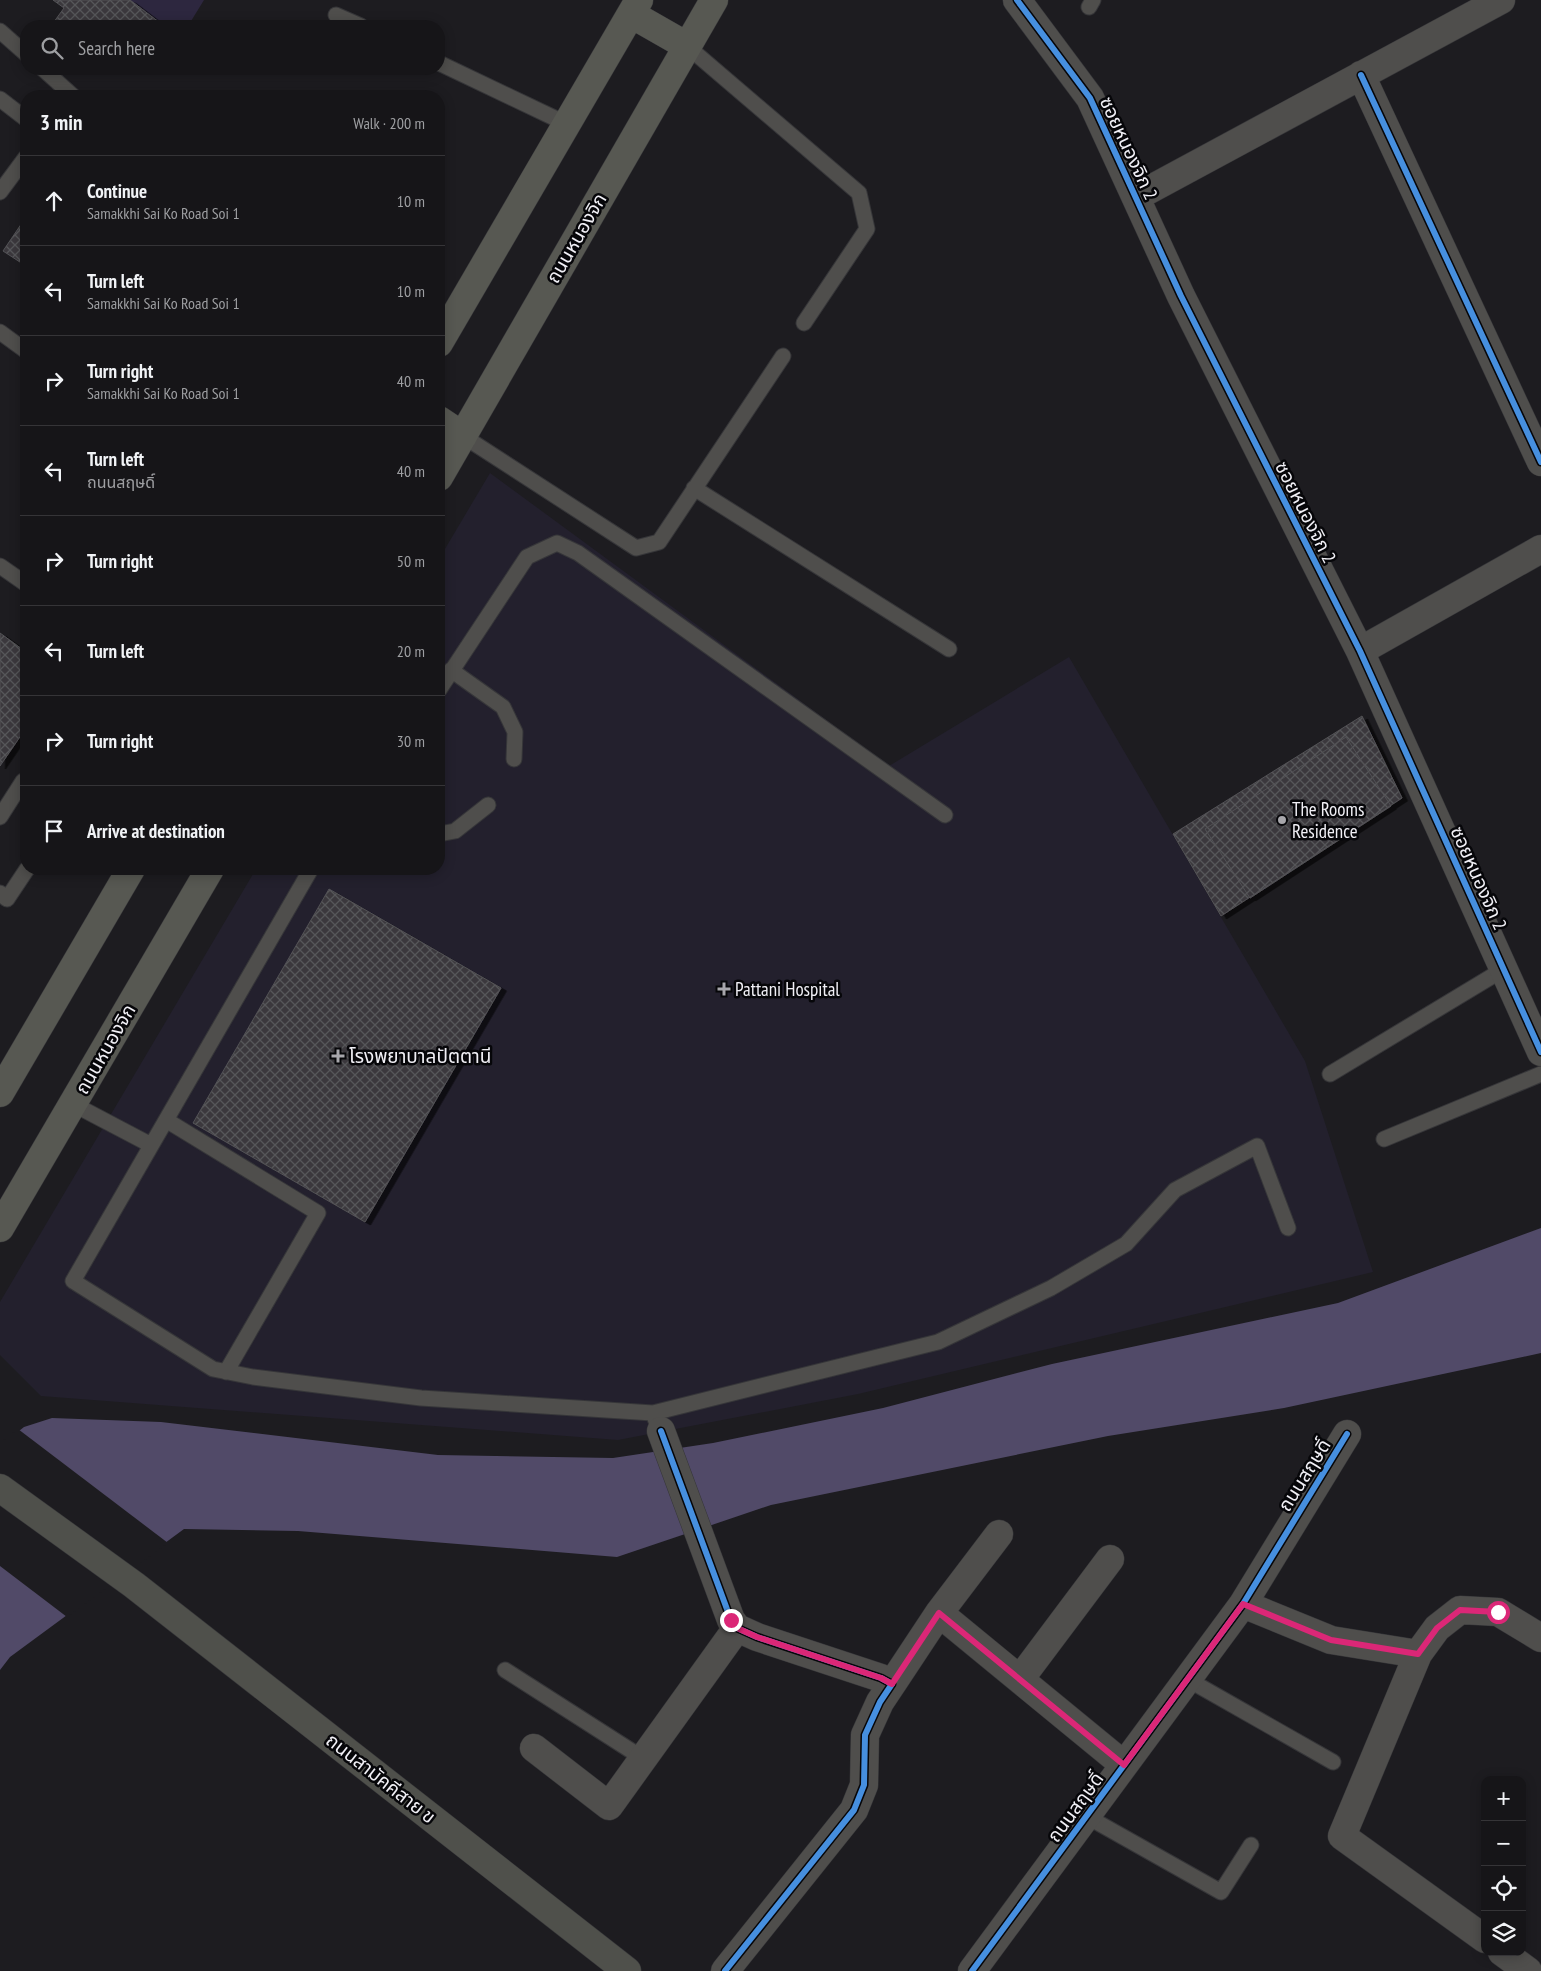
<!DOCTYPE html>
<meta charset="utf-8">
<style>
:root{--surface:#161518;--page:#232225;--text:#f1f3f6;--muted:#9e9fa2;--line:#353437}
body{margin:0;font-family:"PT Sans Narrow","Noto Sans Thai",sans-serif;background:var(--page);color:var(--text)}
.controls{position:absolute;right:15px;bottom:15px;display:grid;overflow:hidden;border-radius:10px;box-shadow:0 2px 12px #0003}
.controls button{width:45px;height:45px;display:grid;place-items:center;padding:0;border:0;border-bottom:1px solid var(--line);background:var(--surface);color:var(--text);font:25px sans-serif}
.stop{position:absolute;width:15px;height:15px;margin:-11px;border:4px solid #db2777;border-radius:50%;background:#fff}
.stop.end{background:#db2777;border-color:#fff;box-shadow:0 1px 5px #0008}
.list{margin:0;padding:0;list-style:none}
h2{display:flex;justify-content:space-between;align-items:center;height:65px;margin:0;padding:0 20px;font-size:21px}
h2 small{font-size:16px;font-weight:400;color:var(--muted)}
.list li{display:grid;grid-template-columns:32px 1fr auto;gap:15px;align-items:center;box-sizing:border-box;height:90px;padding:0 20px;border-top:1px solid var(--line)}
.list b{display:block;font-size:19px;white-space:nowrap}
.list p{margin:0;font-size:16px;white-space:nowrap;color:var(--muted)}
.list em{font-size:16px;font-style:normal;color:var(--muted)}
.icon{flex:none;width:28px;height:28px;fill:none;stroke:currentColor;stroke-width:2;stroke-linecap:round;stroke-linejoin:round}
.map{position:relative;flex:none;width:1541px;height:1971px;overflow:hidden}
.search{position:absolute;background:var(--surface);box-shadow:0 2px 12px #0003;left:20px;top:20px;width:425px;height:55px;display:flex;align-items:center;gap:12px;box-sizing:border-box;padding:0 18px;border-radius:20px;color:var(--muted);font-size:19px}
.panel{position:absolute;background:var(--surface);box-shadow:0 2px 12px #0003;left:20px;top:90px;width:425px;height:785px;border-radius:20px}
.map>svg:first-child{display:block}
.built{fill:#23202d}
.grass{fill:#2d273f}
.water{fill:#514a68}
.pier{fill:#1d1c20}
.building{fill:url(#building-cross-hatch);stroke:#535256;filter:url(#shadow)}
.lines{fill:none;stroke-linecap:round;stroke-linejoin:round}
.service-casing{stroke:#363639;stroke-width:17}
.minor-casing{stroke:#363639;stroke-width:29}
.secondary-casing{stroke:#363639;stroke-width:29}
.primary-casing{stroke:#363639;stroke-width:29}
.service{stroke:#4f4e4c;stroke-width:15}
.minor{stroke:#4f4e4c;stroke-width:28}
.secondary{stroke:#4f504b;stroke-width:28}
.primary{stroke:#575852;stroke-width:28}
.cycleway-casing{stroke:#060609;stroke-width:9}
.cycleway{stroke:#468fdf;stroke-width:6}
.route{stroke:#db2777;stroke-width:6}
.poi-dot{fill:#a7a6ab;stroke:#060609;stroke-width:2}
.labels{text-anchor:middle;stroke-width:5;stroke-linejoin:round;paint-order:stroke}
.street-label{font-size:19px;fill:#f1f0f6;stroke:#060609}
.poi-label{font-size:19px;fill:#f1f0f6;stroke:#060609;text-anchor:start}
</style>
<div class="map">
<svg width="1541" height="1971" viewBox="0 0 1541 1971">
<defs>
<pattern id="building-cross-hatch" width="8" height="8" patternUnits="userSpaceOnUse" patternTransform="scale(1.25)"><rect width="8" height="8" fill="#3a393d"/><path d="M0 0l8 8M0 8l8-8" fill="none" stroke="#57565a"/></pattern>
<filter id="shadow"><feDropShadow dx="5.5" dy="3" stdDeviation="0" flood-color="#0009"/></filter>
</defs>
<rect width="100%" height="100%" fill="#1d1c20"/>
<!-- built -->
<path class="built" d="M490 473 889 766 1069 657 1305 1061 1373 1272 858 1394 618 1440 41 1396 0 1355V1302L256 869H439V559Z"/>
<!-- grass -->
<path class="grass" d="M130 0H204L188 26H164Z"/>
<!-- water -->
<path class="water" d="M1541 1228V1353L1284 1408 1108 1436 771 1505 617 1557 298 1531 184 1529 10 1657 0 1670V1446L24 1427 52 1418 161 1422 438 1455 613 1458 713 1443 883 1408 1052 1364 1338 1303Z"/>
<!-- pier -->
<path class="pier" d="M18 1429 168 1543 67 1617 0 1566V1443Z"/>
<!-- building -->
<path class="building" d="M53 0H130L164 26H51L64 8Z
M26 217V266L3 251Z
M0 633 26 652V728L0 766Z
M1362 716 1402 798 1221 916 1173 834Z
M1346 737 1391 806 1250 898 1205 829Z
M329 889 501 988 365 1222 193 1123Z"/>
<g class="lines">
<defs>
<path id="service" d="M1089 7 1093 0
M336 15 361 26
M0 31 26 54
M687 46 859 193 867 229 804 323
M439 63 567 124
M43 69 73 96
M0 99 26 119
M0 192 26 157
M0 332 26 351
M463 436 636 548 659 542 783 356
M694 488 949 649
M0 566 26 584
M451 670 503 707 515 732 514 759
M439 690 527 557 557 543 578 553 945 815
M0 817 23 781
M439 834 455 831 488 805
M311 869 73 1281 213 1369 253 1377 421 1398 653 1413
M0 893 7 899 27 869
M1330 1074 1504 969
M73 1104 151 1145
M166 1120 318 1213 226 1372
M1384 1139 1541 1074
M656 1421 653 1413 938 1342 1051 1288 1126 1244 1175 1190 1257 1146 1288 1228
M505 1670 644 1759
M1187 1679 1333 1762
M1086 1816 1221 1892 1251 1845"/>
<path id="minor" d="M1017 0 1090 98 1181 296 1360 651 1541 1052
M1361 75 1541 462
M1136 197 1501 0
M1360 651 1541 549
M661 1431 731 1620 737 1628 757 1637 881 1678 892 1684 880 1702 865 1735 864 1785 854 1810 725 1971
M1243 1604 1331 1640 1418 1654 1437 1628 1460 1610 1498 1612 1541 1638
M939 1613 1124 1765
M1418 1654 1342 1836 1485 1939
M1020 1679 1110 1559
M892 1684 939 1613 999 1534
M534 1748 609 1806 737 1628
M1502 1952 1528 1971
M972 1971 1243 1604 1347 1434"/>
<path id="secondary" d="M0 1488 134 1585 627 1971"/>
<path id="primary" d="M631 14 687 46
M439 343 639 0
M439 420 463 436
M439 477 714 0
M0 1093 131 869
M0 1228 210 869"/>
</defs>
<!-- service casing -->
<use href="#service" class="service-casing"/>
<!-- minor casing -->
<use href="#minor" class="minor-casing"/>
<!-- secondary casing -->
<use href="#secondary" class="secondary-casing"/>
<!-- primary casing -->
<use href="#primary" class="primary-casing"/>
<!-- service -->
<use href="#service" class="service"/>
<!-- minor -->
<use href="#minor" class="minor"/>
<!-- secondary -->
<use href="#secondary" class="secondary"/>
<!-- primary -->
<use href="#primary" class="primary"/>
<defs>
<path id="cycleway" d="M1017 0 1090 98 1181 296 1360 651 1541 1052
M1361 75 1541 462
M661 1431 731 1620 737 1628 757 1637 881 1678 892 1684 880 1702 865 1735 864 1785 854 1810 725 1971
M972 1971 1243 1604 1347 1434"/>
</defs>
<!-- cycleway casing -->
<use href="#cycleway" class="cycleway-casing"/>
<!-- cycleway -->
<use href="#cycleway" class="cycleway"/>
</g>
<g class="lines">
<!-- route -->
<path class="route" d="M731 1620 737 1628 757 1637 881 1678 892 1684 939 1613 1124 1765 1243 1604 1331 1640 1418 1654 1437 1628 1460 1610 1498 1612"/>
</g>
<!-- markers -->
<g class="poi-dot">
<circle cx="1282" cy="820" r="5"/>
<path d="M721.5 981.5h5v5h5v5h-5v5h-5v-5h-5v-5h5z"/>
<path d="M335.5 1048.5h5v5h5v5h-5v5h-5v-5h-5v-5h5z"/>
</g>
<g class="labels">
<!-- street labels -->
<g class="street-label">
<text transform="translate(1129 148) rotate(65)" y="7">ซอยหนองจิก 2</text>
<text transform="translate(576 238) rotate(-60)" y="7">ถนนหนองจิก</text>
<text transform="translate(1306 512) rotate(63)" y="7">ซอยหนองจิก 2</text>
<text transform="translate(1479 878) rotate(66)" y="7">ซอยหนองจิก 2</text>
<text transform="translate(105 1049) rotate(-60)" y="7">ถนนหนองจิก</text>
<text transform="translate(1304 1475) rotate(-58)" y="7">ถนนสฤษดิ์</text>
<text transform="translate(381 1778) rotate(38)" y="7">ถนนสามัคคีสาย ข</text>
<text transform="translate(1075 1807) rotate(-54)" y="7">ถนนสฤษดิ์</text>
</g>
<!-- poi labels -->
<g class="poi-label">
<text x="1292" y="816">The Rooms<tspan x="1292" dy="22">Residence</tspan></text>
<text x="735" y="996">Pattani Hospital</text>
<text x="349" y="1063">โรงพยาบาลปัตตานี</text>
</g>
</g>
</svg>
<div class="controls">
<button>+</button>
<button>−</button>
<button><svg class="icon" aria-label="locate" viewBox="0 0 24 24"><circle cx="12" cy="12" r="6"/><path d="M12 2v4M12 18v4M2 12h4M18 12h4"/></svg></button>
<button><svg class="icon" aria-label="layers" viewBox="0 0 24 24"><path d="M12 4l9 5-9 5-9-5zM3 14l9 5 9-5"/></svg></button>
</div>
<div class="stop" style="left:1498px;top:1612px"></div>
<div class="stop end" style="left:731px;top:1620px"></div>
<div class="search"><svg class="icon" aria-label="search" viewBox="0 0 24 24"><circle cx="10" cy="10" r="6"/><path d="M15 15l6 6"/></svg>Search here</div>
<section class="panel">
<h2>3 min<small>Walk · 200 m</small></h2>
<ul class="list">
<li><svg class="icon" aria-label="ahead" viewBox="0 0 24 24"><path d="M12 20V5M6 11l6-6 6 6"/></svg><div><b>Continue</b><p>Samakkhi Sai Ko Road Soi 1</p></div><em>10 m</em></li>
<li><svg class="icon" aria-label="left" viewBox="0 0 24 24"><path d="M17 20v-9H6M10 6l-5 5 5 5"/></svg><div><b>Turn left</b><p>Samakkhi Sai Ko Road Soi 1</p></div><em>10 m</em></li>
<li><svg class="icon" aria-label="right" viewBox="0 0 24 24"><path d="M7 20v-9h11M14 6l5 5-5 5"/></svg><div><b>Turn right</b><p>Samakkhi Sai Ko Road Soi 1</p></div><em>40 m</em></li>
<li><svg class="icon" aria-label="left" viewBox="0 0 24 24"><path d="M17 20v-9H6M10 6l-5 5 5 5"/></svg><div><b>Turn left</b><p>ถนนสฤษดิ์</p></div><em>40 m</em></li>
<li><svg class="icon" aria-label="right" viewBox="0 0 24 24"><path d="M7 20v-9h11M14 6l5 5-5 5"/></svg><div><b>Turn right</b></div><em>50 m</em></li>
<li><svg class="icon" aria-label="left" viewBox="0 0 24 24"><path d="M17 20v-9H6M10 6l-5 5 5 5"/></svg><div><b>Turn left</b></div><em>20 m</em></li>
<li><svg class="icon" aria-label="right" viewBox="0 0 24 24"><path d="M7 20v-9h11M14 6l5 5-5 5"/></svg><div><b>Turn right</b></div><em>30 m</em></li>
<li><svg class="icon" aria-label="arrive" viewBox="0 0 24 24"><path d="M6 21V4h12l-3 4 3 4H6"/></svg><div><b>Arrive at destination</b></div></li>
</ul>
</section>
</div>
